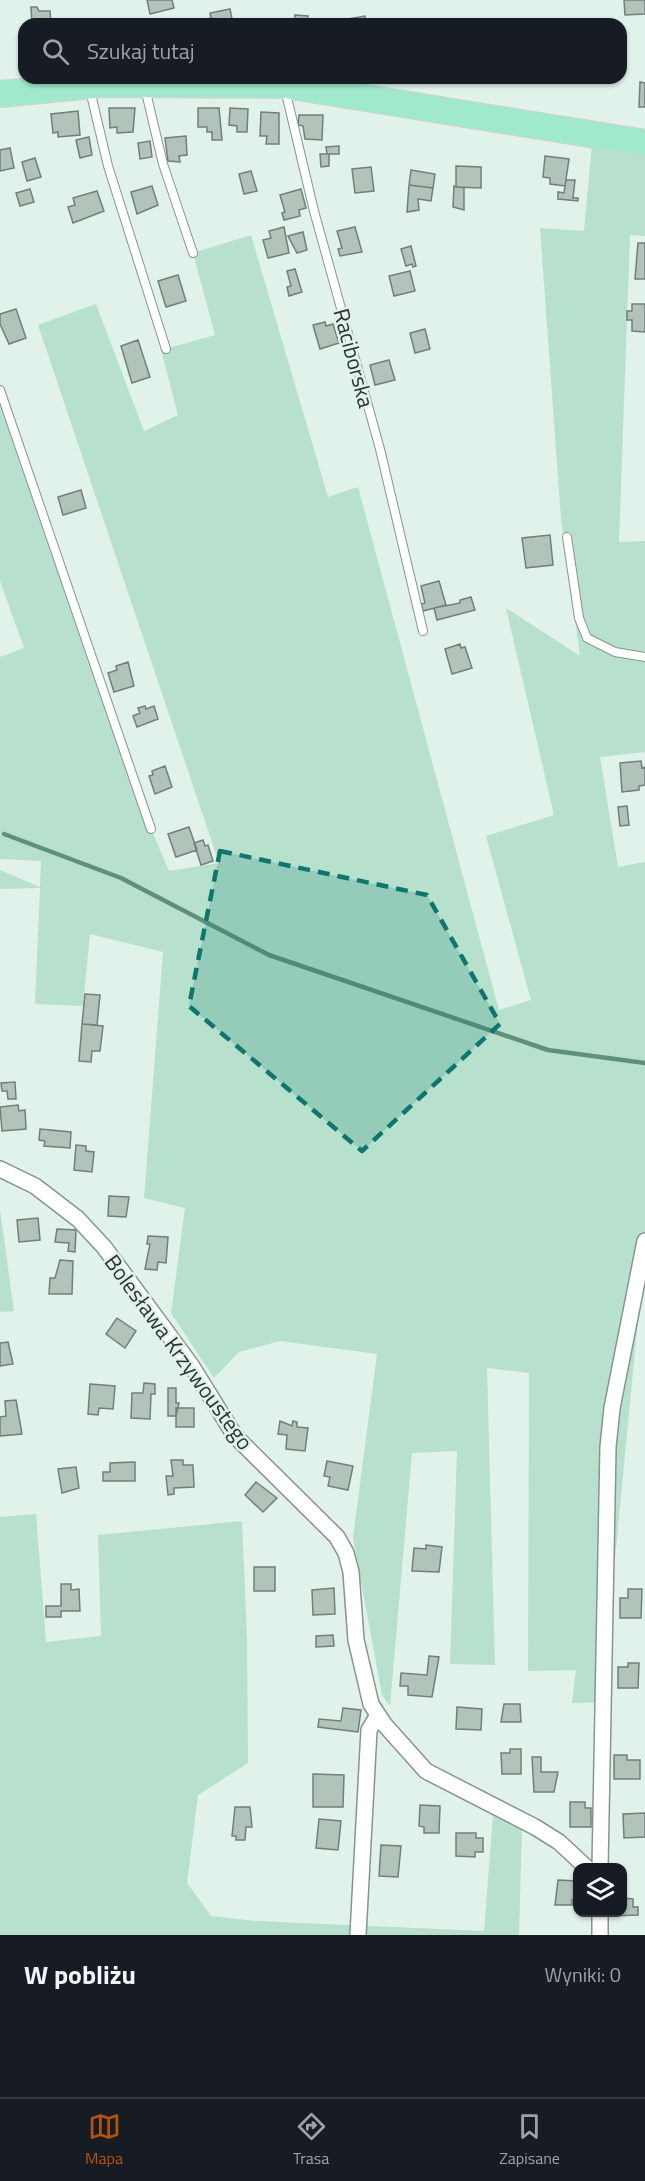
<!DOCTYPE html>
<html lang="pl">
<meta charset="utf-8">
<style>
:root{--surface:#171b24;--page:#20242c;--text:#f1f3f6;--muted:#9ea1a6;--line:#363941;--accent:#b45309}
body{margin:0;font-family:"Titillium Web",sans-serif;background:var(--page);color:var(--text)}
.controls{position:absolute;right:18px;bottom:18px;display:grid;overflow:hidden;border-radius:12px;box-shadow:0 2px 4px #0004}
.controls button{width:54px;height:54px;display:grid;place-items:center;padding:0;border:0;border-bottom:2px solid var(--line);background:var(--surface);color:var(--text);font:30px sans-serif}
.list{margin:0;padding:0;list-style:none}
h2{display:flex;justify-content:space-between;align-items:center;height:78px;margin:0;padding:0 24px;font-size:26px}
h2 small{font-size:20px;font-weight:400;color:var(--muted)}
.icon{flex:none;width:33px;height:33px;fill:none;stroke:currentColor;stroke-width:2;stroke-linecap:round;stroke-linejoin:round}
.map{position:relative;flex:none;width:645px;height:1935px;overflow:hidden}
.search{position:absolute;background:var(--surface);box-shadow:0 2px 4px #0004;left:18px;right:18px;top:18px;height:66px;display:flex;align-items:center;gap:15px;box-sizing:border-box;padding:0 21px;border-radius:18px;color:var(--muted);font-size:22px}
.sheet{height:162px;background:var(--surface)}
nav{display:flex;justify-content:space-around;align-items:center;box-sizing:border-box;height:84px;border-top:2px solid var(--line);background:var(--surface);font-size:16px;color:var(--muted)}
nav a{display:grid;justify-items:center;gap:3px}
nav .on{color:var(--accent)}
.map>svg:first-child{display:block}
.green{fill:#b7e1cc}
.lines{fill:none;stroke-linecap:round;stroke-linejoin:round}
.stream{stroke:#60907a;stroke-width:4.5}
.building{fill:#b2c3ba;stroke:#718078;stroke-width:1.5}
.service-casing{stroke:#86968e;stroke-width:10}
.minor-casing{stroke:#86968e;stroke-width:18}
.primary-casing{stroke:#d1d2d1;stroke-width:28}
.service{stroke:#fff;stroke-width:8}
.minor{stroke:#fff;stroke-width:15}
.primary{stroke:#a0eacb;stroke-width:26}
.marked{fill:#0f766e;fill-opacity:0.2;stroke:#0f766e;stroke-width:4.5;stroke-dasharray:12 8;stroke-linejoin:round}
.labels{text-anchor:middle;stroke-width:5;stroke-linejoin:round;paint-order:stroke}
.street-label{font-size:22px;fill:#2d3430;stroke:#e0f2e9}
</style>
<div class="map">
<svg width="645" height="1935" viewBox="0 0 645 1935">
<rect width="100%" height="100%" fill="#e0f2e9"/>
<!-- green -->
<path class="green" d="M593 134 645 143V236L630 235 619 542 645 541V752L600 757 618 867 645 862V1282L638 1320 614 1569 612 1702 572 1703 576 1670 528 1671 529 1373 487 1368 495 1665 450 1664 457 1451 412 1453 390 1706 382 1695 353 1538 377 1354 280 1341 239 1352 214 1378 171 1313 185 1208 144 1198 163 952 90 934 83 1006 35 1004 40 888 0 889V870L40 887 41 861 0 859V657L24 648 0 581V390L151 829 169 871 219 863 38 325 96 304 144 431 178 415 161 350 215 335 193 253 251 235 328 497 358 487 499 1010 531 1000 486 836 554 815 506 608 580 656 561 519 540 228 584 231Z
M0 1210 14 1311 0 1312Z
M36 1514 46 1642 101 1636 98 1535 242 1521 247 1638 248 1763 198 1795 187 1883 211 1916 256 1921 484 1931 493 1816 522 1830 519 1935H0V1517Z"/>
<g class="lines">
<!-- stream -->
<path class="stream" d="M4 834 121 878 269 955 548 1050 645 1063"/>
</g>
<!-- building -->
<path class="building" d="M147 0H172L174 8 150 14Z
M624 0H645V14L625 15Z
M31 7H37L39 11H50L51 23 32 24Z
M230 9 233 24H203L202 20 211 18 210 13Z
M295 15 308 16 307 24H294Z
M365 16 366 22 370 21 371 24H348L347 19Z
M640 82 645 83V107H639Z
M109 108H135L133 132 117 133V127L110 128Z
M198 108H219L222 140H212V132H207V127H198Z
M230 108 248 109 247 132H237V126L229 125Z
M78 111 80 135 58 137V132L53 133 51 114Z
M261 112 279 113V144H266L267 136H260Z
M299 115H323L322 140 305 139 303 126 298 125Z
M186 136 187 155 179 156 180 162 168 161 165 138Z
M89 137 92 155 80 158 76 140Z
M150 141 152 157 140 159 138 143Z
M339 146V154H329V166L321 167 320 154H327L326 147Z
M10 148 14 168 0 171V150Z
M545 156 569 159 565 186 550 184V178L543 177Z
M35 158 41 177 27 181 22 162Z
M456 166 481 167V188L456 187Z
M371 167 374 191 355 193 352 169Z
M411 170 435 174 433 188 409 185Z
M251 171 257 191 244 194 239 174Z
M566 180H575L573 198H578V201L558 199V192L564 193Z
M409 185 433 188 431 201 418 199 419 210 407 212Z
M152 186 158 205 137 214 131 192Z
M454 186 464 188V210L453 207Z
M30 189 34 202 20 206 16 193Z
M301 189 306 208 299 210 300 216 284 220 282 213 285 212 280 195Z
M97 191 104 211 73 223 68 207 75 205 73 198Z
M284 227 289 253 268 258 263 240 271 238 269 231Z
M355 227 362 252 340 256 338 249 342 248 337 231Z
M303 232 307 250 297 253 288 236Z
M638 243H645V279H635Z
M411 246 416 266 413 267 412 264 406 266 401 249Z
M295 269 302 292 289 296 287 287 291 286 287 271Z
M410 271 415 291 394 296 389 276Z
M178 275 186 301 166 307 158 281Z
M632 304H645V332L632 331V320H627V311H632Z
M16 309 26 338 9 344 0 324V314Z
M325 322 326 326 333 324 339 343 320 349 313 325Z
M425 329 430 349 415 353 410 333Z
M138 340 150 377 132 383 121 346Z
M389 360 395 380 375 385 370 365Z
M81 490 86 508 63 515 58 497Z
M550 535 553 565 526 568 522 538Z
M439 581 446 605 423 611 421 604 425 603 421 586Z
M471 597 475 610 437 620 434 608 460 603V600Z
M460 644 461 648 465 647 472 668 452 674 445 649Z
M128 662 134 686 114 692 108 673 117 670 116 666Z
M145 706 146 709 154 706 158 719 137 727 133 716 140 713 138 708Z
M641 761 642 768 645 767V785L639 786V790L622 792 620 763Z
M165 766 172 787 155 794 149 776 153 775 152 771Z
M627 806 629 825 620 826 618 807Z
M189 827 197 850 176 857 168 834Z
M203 840 205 846 208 845 213 861 201 865 194 843Z
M85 994 100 995 97 1025 82 1024Z
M82 1024 103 1026 100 1051H92L91 1062 79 1061Z
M15 1082 16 1099H8L7 1091H2L1 1083Z
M18 1105 19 1111 25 1110 26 1129 2 1131 0 1107Z
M40 1129 71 1132 70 1148 44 1146 45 1141 39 1140Z
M76 1145 86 1146V1151L94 1152 92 1172 74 1170Z
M109 1196 129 1197 126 1217 108 1216Z
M38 1218 40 1240 19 1242 17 1220Z
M57 1229 76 1230 75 1252 68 1251 69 1243 55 1242Z
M148 1236 168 1237 166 1263 158 1262 157 1270 145 1269 150 1244H147Z
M60 1260 73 1261 72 1294H49L50 1278H55Z
M117 1318 136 1331 125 1348 106 1334Z
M8 1342 13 1364 0 1366V1343Z
M144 1383 155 1384V1394H151L150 1419 131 1418 132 1393H143Z
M90 1384 115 1386 113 1409 99 1408 98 1415 88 1414Z
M168 1388H176V1403H179L176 1416H168Z
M16 1400 22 1434 0 1436V1417L6 1416 5 1401Z
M176 1408H194V1427H176Z
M280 1421 292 1426 293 1421 297 1422V1427L308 1428 305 1451 286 1449 287 1435 278 1434Z
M171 1460H183V1465H193L194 1487 174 1488V1494L168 1495 166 1476H173Z
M327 1461 353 1466 348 1490 328 1486 330 1477 324 1476Z
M135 1462V1481H103V1472H110V1463Z
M76 1467 79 1488 62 1493 58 1469Z
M256 1482 277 1498 263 1512 245 1495Z
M426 1545 442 1547 439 1572 412 1571 414 1548 426 1549Z
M254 1567H275V1591H254Z
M61 1584H71V1590L79 1589 80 1611H61V1617H46V1606H61Z
M334 1588 335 1614 313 1615 312 1590Z
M628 1589H642L641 1618H620V1598H628Z
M333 1635 334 1646 316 1647V1636Z
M429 1656 439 1657 432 1697 408 1695V1686H400L401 1673 427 1675Z
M628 1663H639L638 1688H618V1667H628Z
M504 1704H520L521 1722H501Z
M457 1707 482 1709 481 1730 456 1729Z
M343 1708 361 1710 358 1732 318 1727 319 1719 341 1721Z
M510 1749H521V1774H502L501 1753H510Z
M614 1755H627V1760H640V1779H614Z
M532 1757H541V1772H558L554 1792H534Z
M313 1774 344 1775 343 1807H313Z
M570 1802H585V1808H591V1827H570Z
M420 1805 440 1806 439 1833H424V1827L419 1826Z
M235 1807H250L252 1827H246L245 1840H236V1836H232Z
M645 1813V1837L624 1838 623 1814Z
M319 1819 341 1821 338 1850 316 1848Z
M456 1833H476V1838H483V1852H475V1857L456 1856Z
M381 1845 401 1846 398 1877 379 1876Z
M558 1880 578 1881V1900H572V1905H555Z
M622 1898 633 1899V1907H638V1915L610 1916V1912H622Z"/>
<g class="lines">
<defs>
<path id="service" d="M145 88 163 164 193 253
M285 89 314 211 380 449 423 631
M90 90 108 166 166 349
M0 390 151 829
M567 537 579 618 587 638 615 652 645 657"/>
<path id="minor" d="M0 1169 35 1186 78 1219 104 1247 191 1365 235 1436 337 1537 346 1553 351 1572 356 1640 371 1704 384 1724 426 1771 535 1827 559 1842 587 1868
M600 1868 608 1447 612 1408 645 1241
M600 1912V1935
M358 1935 369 1730 378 1715"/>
<path id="primary" d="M0 94 104 84 285 85 645 143"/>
</defs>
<!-- service casing -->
<use href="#service" class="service-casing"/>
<!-- minor casing -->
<use href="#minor" class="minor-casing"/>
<!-- primary casing -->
<use href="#primary" class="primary-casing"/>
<!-- service -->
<use href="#service" class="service"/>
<!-- minor -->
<use href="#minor" class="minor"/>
<!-- primary -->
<use href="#primary" class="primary"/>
</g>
<!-- marked area -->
<path class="marked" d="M220 851 427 895 500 1024 362 1151 189 1006Z"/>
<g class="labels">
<!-- street labels -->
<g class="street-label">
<text transform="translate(354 358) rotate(75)" y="8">Raciborska</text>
<text transform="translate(179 1352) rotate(54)" y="8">Bolesława Krzywoustego</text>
</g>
</g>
</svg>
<div class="controls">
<button><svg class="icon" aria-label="layers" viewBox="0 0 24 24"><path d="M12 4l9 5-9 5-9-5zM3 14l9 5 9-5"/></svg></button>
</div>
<div class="search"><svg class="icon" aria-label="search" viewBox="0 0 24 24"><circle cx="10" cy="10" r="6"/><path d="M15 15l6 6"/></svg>Szukaj tutaj</div>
</div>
<section class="sheet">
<h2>W pobliżu<small>Wyniki: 0</small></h2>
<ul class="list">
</ul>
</section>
<nav>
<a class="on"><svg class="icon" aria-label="map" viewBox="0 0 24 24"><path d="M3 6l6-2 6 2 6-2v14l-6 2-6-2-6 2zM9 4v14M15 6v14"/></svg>Mapa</a>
<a><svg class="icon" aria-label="directions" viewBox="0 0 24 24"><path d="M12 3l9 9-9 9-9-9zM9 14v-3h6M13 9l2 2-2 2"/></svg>Trasa</a>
<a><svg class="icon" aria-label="saved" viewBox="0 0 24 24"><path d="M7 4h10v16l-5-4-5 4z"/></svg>Zapisane</a>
</nav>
